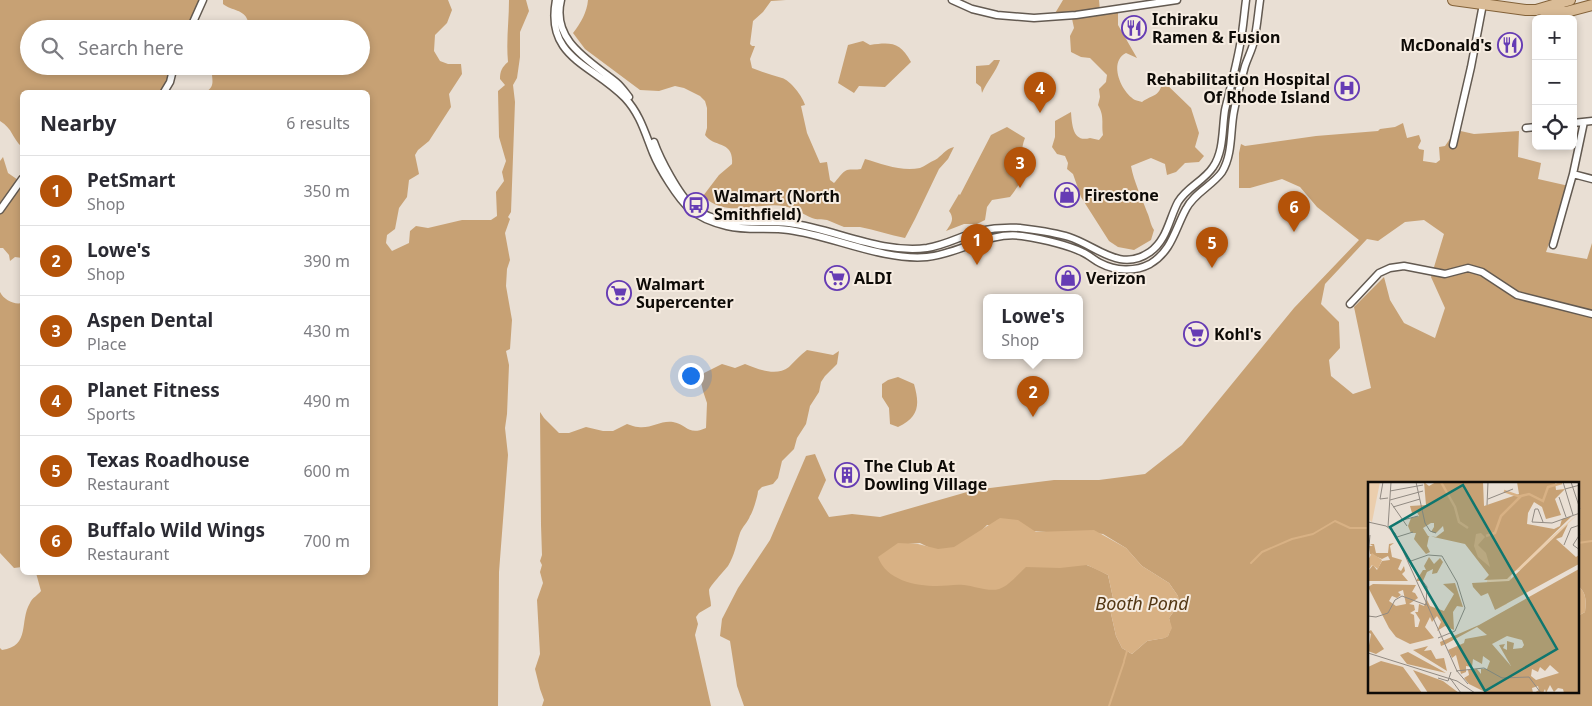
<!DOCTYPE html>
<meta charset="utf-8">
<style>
:root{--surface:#fff;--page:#f7f7f7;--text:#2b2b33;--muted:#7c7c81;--line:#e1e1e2;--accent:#b45309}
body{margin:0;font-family:"Noto Sans",sans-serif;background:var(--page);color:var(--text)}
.controls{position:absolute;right:15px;top:15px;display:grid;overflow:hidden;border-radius:8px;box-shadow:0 2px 8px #0003}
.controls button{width:45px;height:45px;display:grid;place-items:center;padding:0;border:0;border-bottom:1px solid var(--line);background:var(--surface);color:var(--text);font:25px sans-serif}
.you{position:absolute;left:690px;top:375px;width:18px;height:18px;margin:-12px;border:4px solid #fff;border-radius:50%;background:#1a73e8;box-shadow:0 0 0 8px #1a73e833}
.badge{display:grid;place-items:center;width:32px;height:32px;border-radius:50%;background:var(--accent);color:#fff;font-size:16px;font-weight:700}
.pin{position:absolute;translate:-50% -41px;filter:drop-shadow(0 1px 2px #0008)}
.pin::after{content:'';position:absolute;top:26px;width:18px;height:15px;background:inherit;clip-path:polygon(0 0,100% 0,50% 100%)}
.popup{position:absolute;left:983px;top:294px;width:100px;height:65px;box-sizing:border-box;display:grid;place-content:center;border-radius:8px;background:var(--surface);filter:drop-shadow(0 1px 4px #0005);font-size:16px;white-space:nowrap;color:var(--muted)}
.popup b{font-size:19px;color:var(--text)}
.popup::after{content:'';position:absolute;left:50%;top:100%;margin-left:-10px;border:10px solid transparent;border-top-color:var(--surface)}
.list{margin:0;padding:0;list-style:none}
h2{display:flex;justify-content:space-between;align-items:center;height:65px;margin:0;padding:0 20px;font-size:21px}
h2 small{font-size:16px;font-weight:400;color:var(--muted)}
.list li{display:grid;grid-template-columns:32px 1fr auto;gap:15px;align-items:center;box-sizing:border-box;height:70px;padding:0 20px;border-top:1px solid var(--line)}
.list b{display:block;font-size:19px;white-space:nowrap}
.list p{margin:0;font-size:16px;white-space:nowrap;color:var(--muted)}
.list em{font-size:16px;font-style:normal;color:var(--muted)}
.icon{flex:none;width:28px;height:28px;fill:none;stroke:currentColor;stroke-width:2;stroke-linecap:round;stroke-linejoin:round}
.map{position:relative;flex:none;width:1592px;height:706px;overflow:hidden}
.search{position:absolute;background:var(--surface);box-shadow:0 2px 8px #0003;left:20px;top:20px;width:350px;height:55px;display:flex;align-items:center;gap:12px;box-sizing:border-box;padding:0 18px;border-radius:28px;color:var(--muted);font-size:19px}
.panel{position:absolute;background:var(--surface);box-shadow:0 2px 8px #0003;left:20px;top:90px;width:350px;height:485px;border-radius:8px}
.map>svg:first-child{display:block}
.forest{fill:#c7a174;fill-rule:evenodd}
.water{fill:#d8b184}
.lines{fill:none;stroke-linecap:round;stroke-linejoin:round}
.stream{stroke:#d8b184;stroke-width:2}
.street-casing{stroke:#635a51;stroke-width:9}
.primary-casing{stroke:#826138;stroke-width:12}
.street{stroke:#fff;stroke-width:6}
.primary{stroke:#dabc97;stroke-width:10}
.labels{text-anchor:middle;stroke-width:4;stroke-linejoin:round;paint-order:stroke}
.poi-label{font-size:16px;font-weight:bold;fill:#0e0b07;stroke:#f6ece1;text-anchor:start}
.water-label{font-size:18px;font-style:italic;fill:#533714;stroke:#f6ece1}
.inset-river{fill:none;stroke:#d8b184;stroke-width:2.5}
.inset-road{fill:none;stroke:#918a82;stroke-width:1}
.view{fill:#0f766e;fill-opacity:0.15;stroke:#0f766e;stroke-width:2.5}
.inset-edge{fill:none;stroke:#0e0b07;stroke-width:2.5}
</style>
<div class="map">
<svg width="1592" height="706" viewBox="0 0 1592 706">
<rect width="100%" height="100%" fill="#e9dfd4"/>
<!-- forest -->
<path class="forest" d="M0 0H204L190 29 166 28 160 22C151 22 145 20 140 29H29V66L173 67 165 92H22V147C12 138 13 129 0 121Z
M223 0H448L452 10 447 23 435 35 434 51 440 61 448 64H461L462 74 449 94 451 107 429 141 418 150 415 155 419 174 409 180 407 197 399 208 395 229 387 235 386 243 392 251 409 243 410 231 416 226 428 228 462 220H491L497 216 496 192 504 181 502 172 506 161 499 137 498 91 505 85 500 79C500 71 502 67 508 62 506 41 509 21 509 0H526L529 11 520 32V57L517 78 513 85 515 102 511 212 508 217 510 219 505 233 510 260 507 269 506 286 512 320 510 349 506 351 509 365 507 414 505 428 508 455 499 572 498 706H0V648L2 650C31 646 19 621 30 603 32 598 38 595 41 591L36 573 368 572V92H206C213 87 213 84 212 75 223 66 237 65 252 66 258 67 261 69 267 66H361V29H246L245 24 248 21C244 9 232 11 223 4Z
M588 0H786L771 1 763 12 753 21 750 44 752 46H755L750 59 752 68C762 72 772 75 782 78 790 80 803 97 805 105L801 106 807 133 820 163 827 162 830 180 834 183C838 179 842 172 847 170 851 169 856 170 861 169L865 159C882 164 902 172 920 168 925 166 930 162 935 160 942 156 945 149 954 147L948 159 939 169 915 219 905 238C890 235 875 230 860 227 855 227 849 227 844 227 838 225 833 222 827 220 822 219 816 220 812 218 803 214 794 208 784 206 755 202 727 219 703 196L719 175 732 164C734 140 714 148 705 135L707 128V108L705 101 700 96 684 88 675 86 659 91 640 90 585 49 573 33C581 23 587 12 588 0Z
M1063 0H1099L1100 11 1118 8V25L1137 58 1126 53C1108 62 1121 92 1135 100 1137 101 1140 101 1142 102 1153 94 1161 97 1162 80L1191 108 1199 133 1195 147 1204 156 1199 162 1185 163 1176 172 1167 175 1165 164 1151 158 1131 166C1134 182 1141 196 1147 212 1150 218 1150 224 1154 230L1151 240 1134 250 1118 247 1109 241 1081 197 1073 174 1067 169 1068 163 1065 156 1057 154 1052 147 1055 137V121L1071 112C1072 125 1073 143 1090 138L1099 140 1103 135C1101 123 1105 117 1098 105L1100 97 1099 89 1106 82 1107 75 1090 58 1081 57 1071 52 1070 36 1074 28 1071 14 1054 15Z
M863 41 870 45C891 42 900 42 911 62L885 87 859 86 854 93 838 83 848 45Z
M994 60H1000C996 72 987 81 982 93L981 87 976 83V66L989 65Z
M1403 123 1407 138 1419 135 1421 141 1418 147 1419 149 1424 150 1423 161 1436 163 1440 160 1439 147 1445 146 1456 130 1474 134 1519 131 1518 157 1541 163 1538 179 1569 186 1546 252 1587 259 1592 243V706H744L737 686 730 641 720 636 722 619 738 588 770 540 806 456 815 454 826 480 818 498 829 517 852 514 880 517 974 490 1054 480H1099L1145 474 1182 445 1294 308 1359 240 1317 207 1300 187 1282 179 1250 188H1239V153L1241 144 1245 146 1316 136 1378 131 1380 129 1395 127ZM1424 220 1444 234 1431 277 1445 308 1435 338 1404 323 1390 300 1384 277 1354 307 1371 388 1353 394 1331 376 1329 360 1340 348 1339 322 1321 304 1325 284 1367 239 1378 241 1405 222ZM1370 483H1578V586C1587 593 1586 602 1585 612L1578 616V692H1370ZM999 522H1006L1018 527 1031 531 1062 533 1076 531 1103 534 1126 548 1142 566 1169 583 1178 596 1179 604 1169 618 1171 628 1168 636 1164 638 1147 641 1132 654 1122 648 1116 636 1110 609 1113 598 1108 575C1081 560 1059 556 1027 562 1022 573 1010 573 999 579 994 582 992 586 985 587L938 581C936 577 933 569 930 567 919 560 908 575 903 549L908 544 920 543 940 553H947L978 534 987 525H996Z
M1007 127 1025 138C1020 151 1023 155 1023 167 1024 179 1017 188 1010 197L992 200 987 207 985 220 977 224H964L946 231C951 224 955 219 949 211L959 194 960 195 991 135Z
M3 157 8 173 21 182 17 188 22 192V258L15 257 10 261 9 255 3 248H0V161Z
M0 292C4 300 14 305 22 303V567L14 568 0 553Z
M807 350 833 355 839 351 837 364 825 376 821 382 819 392 810 406 806 424 797 438 794 449 782 461 778 478 773 484 762 487 758 491C758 495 753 512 750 516 748 522 742 527 740 533 736 545 735 554 728 566 724 571 710 586 709 590 709 595 711 601 711 606L699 613 696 617 698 624 695 635 711 706H542L544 700 540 689 535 669 540 654 537 600 543 583 540 572 542 565 540 561 542 555 541 525 540 412 544 418 559 433H569L586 427 603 431H613L627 424C631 425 635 427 638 427 651 429 661 420 673 422 688 425 688 436 706 428L707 403 703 391 700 378 704 373 722 364 735 368 745 364C758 369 776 377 789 367 795 361 800 355 807 350Z
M898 377 914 384C920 405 919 417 898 427L890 424 889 408 882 397V384L888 380Z"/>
<!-- water -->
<path class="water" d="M1000 518 1018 520 1036 532 1094 530 1126 548 1142 566 1169 583 1178 596 1179 604 1169 618 1172 628 1168 636 1165 638 1147 641 1132 654 1122 648 1116 636 1110 609 1113 598 1108 575 1087 565 1060 568 1026 567C1018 574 1009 586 999 589 989 592 974 586 964 585 955 584 946 586 937 586 915 586 886 580 878 557L898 543 918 544 938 549 954 547Z
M1578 586C1587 593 1586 602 1585 612L1578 616Z"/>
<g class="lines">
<!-- stream -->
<path class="stream" d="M1578 543 1592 541
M1251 563 1262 552 1292 539 1313 534 1335 521 1350 528H1370
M1124 661 1127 651
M1109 706 1124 662"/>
<defs>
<path id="street" d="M556 0C545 58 592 64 625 98 640 114 645 133 653 153 659 168 678 199 690 209 700 218 714 223 727 226 747 231 769 227 789 230 833 236 883 261 927 257 959 254 989 231 1022 236 1041 239 1065 244 1082 252 1089 255 1094 260 1100 263 1115 271 1135 272 1150 264 1172 251 1175 229 1186 209 1194 193 1212 186 1222 172 1233 154 1230 131 1234 111 1237 96 1241 81 1245 66 1248 57 1252 50 1254 41 1257 28 1258 14 1260 0
M561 0C551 41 590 61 616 82 621 86 625 92 629 97
M952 0 972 9 997 15 1034 18 1076 15 1177 0
M190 29 203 0
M164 92 170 82 174 66
M1573 123 1592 121
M1526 128 1536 127
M654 142C660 159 679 195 692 206 698 211 707 216 714 218 738 225 764 220 789 223 835 229 880 254 927 248 946 245 961 236 979 231 993 228 1006 227 1020 228 1036 230 1054 232 1069 237 1097 246 1120 273 1150 252 1167 240 1169 219 1178 202 1187 187 1204 181 1213 167 1224 151 1222 129 1225 110 1230 89 1236 67 1240 45 1243 30 1244 15 1246 0
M1453 145 1471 67 1483 4
M1573 174 1592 179
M0 210 22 179
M1553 245 1573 174 1584 122
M1350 304 1379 273 1390 268 1404 266 1445 274 1468 268 1482 272 1517 295 1592 314"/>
<path id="primary" d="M1453 0 1526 10H1536L1570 0
M1542 10 1566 12 1592 5"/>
</defs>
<!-- street casing -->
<use href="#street" class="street-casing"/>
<!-- primary casing -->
<use href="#primary" class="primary-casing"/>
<!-- street -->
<use href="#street" class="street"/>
<!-- primary -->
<use href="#primary" class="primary"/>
</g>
<!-- icons -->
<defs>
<symbol id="restaurant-ring" viewBox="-11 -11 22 22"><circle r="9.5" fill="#f6ece1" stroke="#663cb4" stroke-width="1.5"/><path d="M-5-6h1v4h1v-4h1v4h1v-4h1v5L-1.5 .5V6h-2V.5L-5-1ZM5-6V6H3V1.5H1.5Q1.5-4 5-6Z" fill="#663cb4"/></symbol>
<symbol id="hospital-ring" viewBox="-11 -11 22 22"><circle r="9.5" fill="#f6ece1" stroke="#663cb4" stroke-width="1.5"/><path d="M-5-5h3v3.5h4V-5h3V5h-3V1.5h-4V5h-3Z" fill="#663cb4"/></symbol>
<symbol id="shop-ring" viewBox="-11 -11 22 22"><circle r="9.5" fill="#f6ece1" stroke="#663cb4" stroke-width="1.5"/><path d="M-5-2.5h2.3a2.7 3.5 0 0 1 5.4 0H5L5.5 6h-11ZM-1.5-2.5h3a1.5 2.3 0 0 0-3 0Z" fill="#663cb4"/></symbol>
<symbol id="bus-ring" viewBox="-11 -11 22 22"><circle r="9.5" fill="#f6ece1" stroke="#663cb4" stroke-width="1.5"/><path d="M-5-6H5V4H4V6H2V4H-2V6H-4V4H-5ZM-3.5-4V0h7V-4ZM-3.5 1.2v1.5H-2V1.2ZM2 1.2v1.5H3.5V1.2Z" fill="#663cb4"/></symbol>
<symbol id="supermarket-ring" viewBox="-11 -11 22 22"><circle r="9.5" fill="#f6ece1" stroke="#663cb4" stroke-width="1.5"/><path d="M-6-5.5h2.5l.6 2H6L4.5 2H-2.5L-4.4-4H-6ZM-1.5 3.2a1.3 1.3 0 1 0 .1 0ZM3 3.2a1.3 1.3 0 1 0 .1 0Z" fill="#663cb4"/></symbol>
<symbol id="building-ring" viewBox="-11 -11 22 22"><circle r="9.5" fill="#f6ece1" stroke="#663cb4" stroke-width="1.5"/><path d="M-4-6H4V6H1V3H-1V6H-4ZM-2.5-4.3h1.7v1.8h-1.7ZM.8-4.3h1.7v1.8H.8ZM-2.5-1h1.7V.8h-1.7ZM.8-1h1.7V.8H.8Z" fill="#663cb4"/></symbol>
</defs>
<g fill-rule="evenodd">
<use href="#restaurant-ring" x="1120" y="14" width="28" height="28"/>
<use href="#restaurant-ring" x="1496" y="31" width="28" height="28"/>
<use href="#hospital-ring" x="1333" y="74" width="28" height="28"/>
<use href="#shop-ring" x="1053" y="181" width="28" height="28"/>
<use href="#bus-ring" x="682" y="191" width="28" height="28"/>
<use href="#supermarket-ring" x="823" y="264" width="28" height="28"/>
<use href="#shop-ring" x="1054" y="264" width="28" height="28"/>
<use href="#supermarket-ring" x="605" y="279" width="28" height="28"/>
<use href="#supermarket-ring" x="1182" y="320" width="28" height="28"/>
<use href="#building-ring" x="833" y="461" width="28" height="28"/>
</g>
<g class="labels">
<!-- poi labels -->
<g class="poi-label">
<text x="1152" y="25">Ichiraku<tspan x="1152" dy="18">Ramen &amp; Fusion</tspan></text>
<text x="1492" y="51" text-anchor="end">McDonald's</text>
<text x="1330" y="85" text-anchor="end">Rehabilitation Hospital<tspan x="1330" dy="18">Of Rhode Island</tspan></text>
<text x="1084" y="201">Firestone</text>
<text x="714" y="202">Walmart (North<tspan x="714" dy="18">Smithfield)</tspan></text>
<text x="854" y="284">ALDI</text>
<text x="1086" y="284">Verizon</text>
<text x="636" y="290">Walmart<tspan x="636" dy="18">Supercenter</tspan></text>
<text x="1214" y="340">Kohl's</text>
<text x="864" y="472">The Club At<tspan x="864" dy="18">Dowling Village</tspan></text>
</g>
<!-- water labels -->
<g class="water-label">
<text x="1142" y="610">Booth Pond</text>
</g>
</g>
<!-- overview -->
<g transform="translate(1368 482)">
<rect width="211" height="211" fill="#e9dfd4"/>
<path d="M0 0H12L4 40 0 37ZM211 31 166 75 197 82 144 89 139 122 129 127 117 107 121 92 96 60 161 74Z" fill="#ebcead"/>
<path d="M56 0 61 4 68 0H115L116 24 151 12 149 0H187L188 8 197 7 187 17 193 33 178 37 174 25 166 20 160 31 159 42 186 47 192 44 194 37 204 34 139 97 116 98 121 93 97 62 61 54 59 64 62 70 58 72 46 57 48 51H43L40 44 43 36 51 34 49 30 44 31 42 24 58 23ZM63 41H66V45L63 50 68 51 75 44 76 49 68 55 60 54 55 46ZM200 42 194 55 188 57 208 75 211 73V82L127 128 120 111 113 114 105 105 104 101 141 99ZM26 61 22 64 24 75 34 78 30 87 33 89 36 84 37 89 34 92 40 99H0V82L1 88 5 83 9 88 14 79 22 78 20 74 14 77 2 72 1 64H5L2 62H6L8 71H20L21 62ZM61 75 66 82 72 76 75 80 69 91 64 92 65 87 59 90 55 99H48L55 88H58L56 84ZM211 87V211H196L195 207 190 206 186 210 182 203 178 211 177 207 175 211H166L171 208 170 204 164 206 165 211H119L101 202 96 196 101 193 100 188 109 187 113 192V187H119L122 179 115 174 114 182 105 177 104 185 98 184V190L93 192 88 173 84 176 80 168 96 161 97 157 119 153 109 145 78 162 73 164 72 160 111 143ZM139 154 154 158 156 163 154 166 145 167 146 161 139 159V168L135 166 137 162 131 163 143 184 124 162ZM182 183 191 191 168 198 163 194 164 187 170 190 172 185 177 189ZM87 101 95 125 89 124 85 130 86 148 77 144 69 149 73 140 69 134 64 140 62 135 57 145 66 156 42 162 28 155 21 146 0 105 5 102 48 103 44 110 47 111 50 116 41 122 46 123 47 128 42 131 46 133 47 145H50L52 138 47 130H50L51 122 56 124 59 118 62 124 76 129 86 112 75 102ZM35 108 38 122 28 124 21 119 24 114 29 116 33 113 30 110ZM3 148 16 167 8 172 0 169 3 152 0 150ZM60 164 56 169 63 168 68 177 76 176 79 189 45 168ZM40 170 71 187 78 191 39 182 32 173ZM13 179 35 185 54 211H0V185ZM45 188 75 199 91 211H60Z" fill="#c7a174" fill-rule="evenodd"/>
<path d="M113 51 117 55 110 63 118 71 122 85 110 75 106 64 108 52ZM4 71 14 78 10 87 4 83 1 87 0 78Z" fill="#d8b184"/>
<path class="inset-river" d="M73 0 87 25 91 40 100 46M136 9 153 15M118 54 127 51 133 34 153 14 161 12 175 19 180 5 194 1"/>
<path class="inset-road" d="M15 0 12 17 20 16M48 0 57 41 62 49 68 51M195 0 205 33M203 0 212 27M197 7 212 3M22 9 55 3M191 15 198 35M120 17 145 7M22 18 55 9M23 21 39 44M119 23 120 0M25 25 52 17M35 38 50 34M0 40 18 44 27 51 89 189M175 40 170 27H167L164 40 184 41 212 31M20 45 23 0M212 52 205 63 212 68M29 55 45 50M196 63 203 46 212 43M0 75 2 53M40 80 60 73 74 74 89 100 97 126 87 149 70 156M0 134 8 135 20 131 27 118 34 114 58 123 59 105 43 83M0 171 89 199 107 211M88 189 116 186 134 196 161 195 173 211M89 189 100 202M70 196 80 199 83 190M82 196 93 211"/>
<path class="view" d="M95 3 189 167 117 209 22 45Z"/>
<rect width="211" height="211" class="inset-edge"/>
</g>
</svg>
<div class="controls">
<button>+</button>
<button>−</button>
<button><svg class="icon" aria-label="locate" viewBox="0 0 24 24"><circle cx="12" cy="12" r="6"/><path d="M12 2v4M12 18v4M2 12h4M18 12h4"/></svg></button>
</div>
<div class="you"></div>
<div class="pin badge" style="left:977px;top:265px">1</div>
<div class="pin badge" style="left:1033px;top:417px">2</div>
<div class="popup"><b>Lowe's</b>Shop</div>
<div class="pin badge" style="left:1020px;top:188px">3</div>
<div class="pin badge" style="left:1040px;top:113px">4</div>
<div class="pin badge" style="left:1212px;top:268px">5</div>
<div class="pin badge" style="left:1294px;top:232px">6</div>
<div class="search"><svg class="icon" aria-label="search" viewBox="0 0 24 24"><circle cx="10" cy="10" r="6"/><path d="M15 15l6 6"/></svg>Search here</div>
<section class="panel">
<h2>Nearby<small>6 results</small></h2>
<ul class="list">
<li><span class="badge">1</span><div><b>PetSmart</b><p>Shop</p></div><em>350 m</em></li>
<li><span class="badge">2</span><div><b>Lowe's</b><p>Shop</p></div><em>390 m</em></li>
<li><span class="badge">3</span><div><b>Aspen Dental</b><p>Place</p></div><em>430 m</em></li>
<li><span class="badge">4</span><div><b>Planet Fitness</b><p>Sports</p></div><em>490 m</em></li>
<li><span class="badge">5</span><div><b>Texas Roadhouse</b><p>Restaurant</p></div><em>600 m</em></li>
<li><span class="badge">6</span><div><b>Buffalo Wild Wings</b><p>Restaurant</p></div><em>700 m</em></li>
</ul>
</section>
</div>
